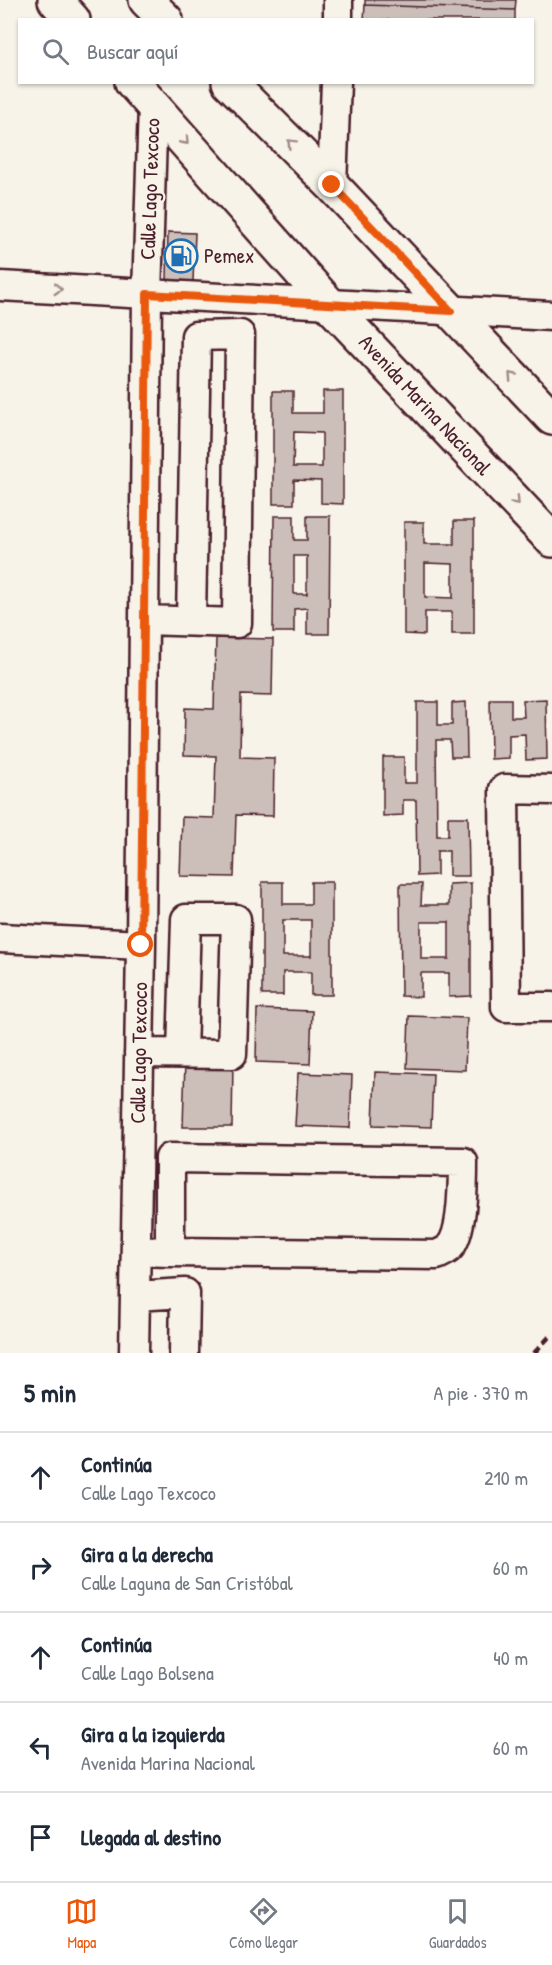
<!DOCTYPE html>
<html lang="es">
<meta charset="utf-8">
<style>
:root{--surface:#fff;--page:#f2f2f3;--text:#1f2937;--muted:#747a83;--line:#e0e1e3;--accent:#ea580c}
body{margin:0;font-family:"Patrick Hand",sans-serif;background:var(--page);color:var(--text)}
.stop{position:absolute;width:18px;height:18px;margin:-14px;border:4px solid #ea580c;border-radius:50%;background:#fff}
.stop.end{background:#ea580c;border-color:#fff;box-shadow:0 2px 6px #0008}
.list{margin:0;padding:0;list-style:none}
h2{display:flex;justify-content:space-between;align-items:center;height:78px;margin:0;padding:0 24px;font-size:26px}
h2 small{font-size:20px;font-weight:400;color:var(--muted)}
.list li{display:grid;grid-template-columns:39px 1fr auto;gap:18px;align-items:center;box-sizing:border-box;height:90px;padding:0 24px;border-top:2px solid var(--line)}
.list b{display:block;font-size:22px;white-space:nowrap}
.list p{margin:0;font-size:20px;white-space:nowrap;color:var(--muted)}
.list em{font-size:20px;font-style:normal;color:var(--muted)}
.icon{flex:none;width:33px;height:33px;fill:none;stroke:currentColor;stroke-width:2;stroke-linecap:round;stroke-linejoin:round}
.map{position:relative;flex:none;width:552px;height:1353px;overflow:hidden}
.search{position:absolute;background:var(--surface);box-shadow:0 2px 4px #0004;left:18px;right:18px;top:18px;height:66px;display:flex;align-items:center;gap:15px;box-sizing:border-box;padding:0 21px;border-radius:0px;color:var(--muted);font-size:22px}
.sheet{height:528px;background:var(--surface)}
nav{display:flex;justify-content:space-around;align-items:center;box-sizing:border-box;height:84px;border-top:2px solid var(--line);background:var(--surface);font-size:16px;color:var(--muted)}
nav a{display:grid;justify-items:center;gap:3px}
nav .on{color:var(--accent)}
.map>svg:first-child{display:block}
.building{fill:#ccbfb9;stroke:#4a1f2b;stroke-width:1.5;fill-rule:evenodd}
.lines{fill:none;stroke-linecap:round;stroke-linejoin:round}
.minor-casing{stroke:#4a1f2b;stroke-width:33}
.major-casing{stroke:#4a1f2b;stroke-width:38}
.minor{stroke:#f7f3e8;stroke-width:28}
.major{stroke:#f7f3e8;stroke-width:33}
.rail{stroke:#4a1f2b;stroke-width:4.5;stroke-dasharray:9 4.5;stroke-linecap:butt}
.oneway{stroke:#a0898a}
.route{stroke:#ea580c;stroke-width:8}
.labels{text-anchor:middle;stroke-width:4.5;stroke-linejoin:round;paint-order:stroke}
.street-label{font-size:21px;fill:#4a1f2b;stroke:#f7f3e8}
.poi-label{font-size:21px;fill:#4a1f2b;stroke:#f7f3e8;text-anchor:start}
</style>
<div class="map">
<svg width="552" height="1353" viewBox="0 0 552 1353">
<rect width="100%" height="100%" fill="#f7f3e8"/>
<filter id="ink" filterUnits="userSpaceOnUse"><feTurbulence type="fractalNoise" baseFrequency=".0167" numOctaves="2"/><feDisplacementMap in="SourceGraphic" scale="12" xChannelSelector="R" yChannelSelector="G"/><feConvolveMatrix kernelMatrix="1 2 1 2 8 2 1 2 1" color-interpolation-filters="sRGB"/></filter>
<g filter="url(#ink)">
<!-- building -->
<path class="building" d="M365 0H516L515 10 365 5Z
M365 5 515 10V20H364Z
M168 232 195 233 193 281 167 280Z
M273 391H293V413H323V391H343V504L321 503V481L294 480V504H273ZM294 432 322 433V467H293Z
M274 516H294V540H307V516H330L329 634H307V608L294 609V632H273ZM294 556H307V594H294Z
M454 521H474V634H452V612H425V635L404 634V522H424V544H454ZM425 563 453 564V598L425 597Z
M216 638 273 639 272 696 241 695 240 757 274 758 273 816 236 815 234 877 180 876 182 817 214 818 216 756 184 755 185 708 214 709Z
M490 699H511V717H524L523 700 546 699 547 759 526 760 525 734 509 735V758L491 759Z
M417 702H438V725H452V703L466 702 467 757H451L450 740H436L437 836H448V817H468L469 876H449V851H437V875L417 876 416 800H403V815L383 816V757H404V783H417Z
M262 882H283V904H311V882H332V995H311V972H283V995H262ZM283 920H311V956H283Z
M471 883V996L449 997V973H421V997L401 996 400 884H422L421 905H449V884ZM421 922H449V959H421Z
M257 1009 312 1011 310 1064 256 1062Z
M409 1016 467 1018 465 1070 407 1068Z
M185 1061 233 1062 232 1127H183Z
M375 1072 433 1074 431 1127 373 1125Z
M298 1073 352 1075 350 1128 295 1126Z"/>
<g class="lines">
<defs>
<path id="minor" d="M338 20V0
M332 185 336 82
M0 286 552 316
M144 620 237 623 240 335 196 336 191 621
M552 790 504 789 506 1007H552
M0 938 141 945
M139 1053 232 1054 236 919H186L182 1053
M136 1251 170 1252 437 1255C441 1253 446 1251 449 1248 463 1233 463 1183 463 1162L170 1158V1252
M135 1296 185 1293 184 1353
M134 1353 141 945 147 294 153 105"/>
<path id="major" d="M55 0 73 20
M146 0 166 20
M132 82 329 304 552 540
M229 82 332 185 552 418"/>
</defs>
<!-- minor casing -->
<use href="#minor" class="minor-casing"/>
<!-- major casing -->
<use href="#major" class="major-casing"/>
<!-- minor -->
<use href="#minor" class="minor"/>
<!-- major -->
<use href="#major" class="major"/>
<!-- rail -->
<path class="rail" d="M534 1353 552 1334"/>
</g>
<!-- one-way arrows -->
<defs><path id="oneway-chevron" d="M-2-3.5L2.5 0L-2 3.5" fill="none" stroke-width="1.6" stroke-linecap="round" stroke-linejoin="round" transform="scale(1.5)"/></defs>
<g class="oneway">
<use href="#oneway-chevron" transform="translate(185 141) rotate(48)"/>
<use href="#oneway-chevron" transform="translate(291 143) rotate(-135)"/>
<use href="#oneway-chevron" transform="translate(58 289) rotate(3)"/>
<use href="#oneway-chevron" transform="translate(512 376) rotate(-133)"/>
<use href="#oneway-chevron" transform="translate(516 501) rotate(47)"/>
</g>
</g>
<g class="lines" filter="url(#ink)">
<!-- route -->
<path class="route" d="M141 945 147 294 451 311 332 185"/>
</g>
<!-- icons -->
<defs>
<symbol id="fuel-ring" viewBox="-11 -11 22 22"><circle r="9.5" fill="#f7f3e8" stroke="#1f6fb2" stroke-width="1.5"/><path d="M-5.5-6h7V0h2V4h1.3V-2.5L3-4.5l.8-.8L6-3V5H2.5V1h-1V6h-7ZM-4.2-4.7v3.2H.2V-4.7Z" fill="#1f6fb2"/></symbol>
</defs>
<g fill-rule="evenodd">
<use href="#fuel-ring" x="162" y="237" width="38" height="38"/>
</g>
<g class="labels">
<!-- street labels -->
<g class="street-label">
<text transform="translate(150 189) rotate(-88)" y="7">Calle Lago Texcoco</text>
<text transform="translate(425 405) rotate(47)" y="7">Avenida Marina Nacional</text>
<text transform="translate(139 1053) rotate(-89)" y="7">Calle Lago Texcoco</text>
</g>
<!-- poi labels -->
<g class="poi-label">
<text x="204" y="263">Pemex</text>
</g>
</g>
</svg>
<div class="stop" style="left:141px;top:945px"></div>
<div class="stop end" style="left:332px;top:185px"></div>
<div class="search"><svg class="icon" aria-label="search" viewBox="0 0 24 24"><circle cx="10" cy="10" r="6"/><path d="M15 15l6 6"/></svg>Buscar aquí</div>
</div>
<section class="sheet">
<h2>5 min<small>A pie · 370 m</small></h2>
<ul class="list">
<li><svg class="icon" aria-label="ahead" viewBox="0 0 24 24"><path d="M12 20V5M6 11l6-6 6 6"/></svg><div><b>Continúa</b><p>Calle Lago Texcoco</p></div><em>210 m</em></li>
<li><svg class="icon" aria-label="right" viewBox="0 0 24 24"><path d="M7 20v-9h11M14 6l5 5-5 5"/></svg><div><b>Gira a la derecha</b><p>Calle Laguna de San Cristóbal</p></div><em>60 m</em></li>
<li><svg class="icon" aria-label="ahead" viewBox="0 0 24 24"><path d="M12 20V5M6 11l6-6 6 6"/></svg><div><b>Continúa</b><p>Calle Lago Bolsena</p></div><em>40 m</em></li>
<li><svg class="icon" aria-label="left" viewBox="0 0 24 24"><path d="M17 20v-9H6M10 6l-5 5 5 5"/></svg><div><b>Gira a la izquierda</b><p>Avenida Marina Nacional</p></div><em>60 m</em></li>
<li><svg class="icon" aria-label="arrive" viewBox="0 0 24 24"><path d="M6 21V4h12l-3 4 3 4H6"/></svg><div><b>Llegada al destino</b></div></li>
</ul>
</section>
<nav>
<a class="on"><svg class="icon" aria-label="map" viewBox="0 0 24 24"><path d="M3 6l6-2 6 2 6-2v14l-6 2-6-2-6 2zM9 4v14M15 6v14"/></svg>Mapa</a>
<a><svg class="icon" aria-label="directions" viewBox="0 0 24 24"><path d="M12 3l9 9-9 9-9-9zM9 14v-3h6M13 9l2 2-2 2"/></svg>Cómo llegar</a>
<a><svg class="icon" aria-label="saved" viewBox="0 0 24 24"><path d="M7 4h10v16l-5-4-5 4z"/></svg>Guardados</a>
</nav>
